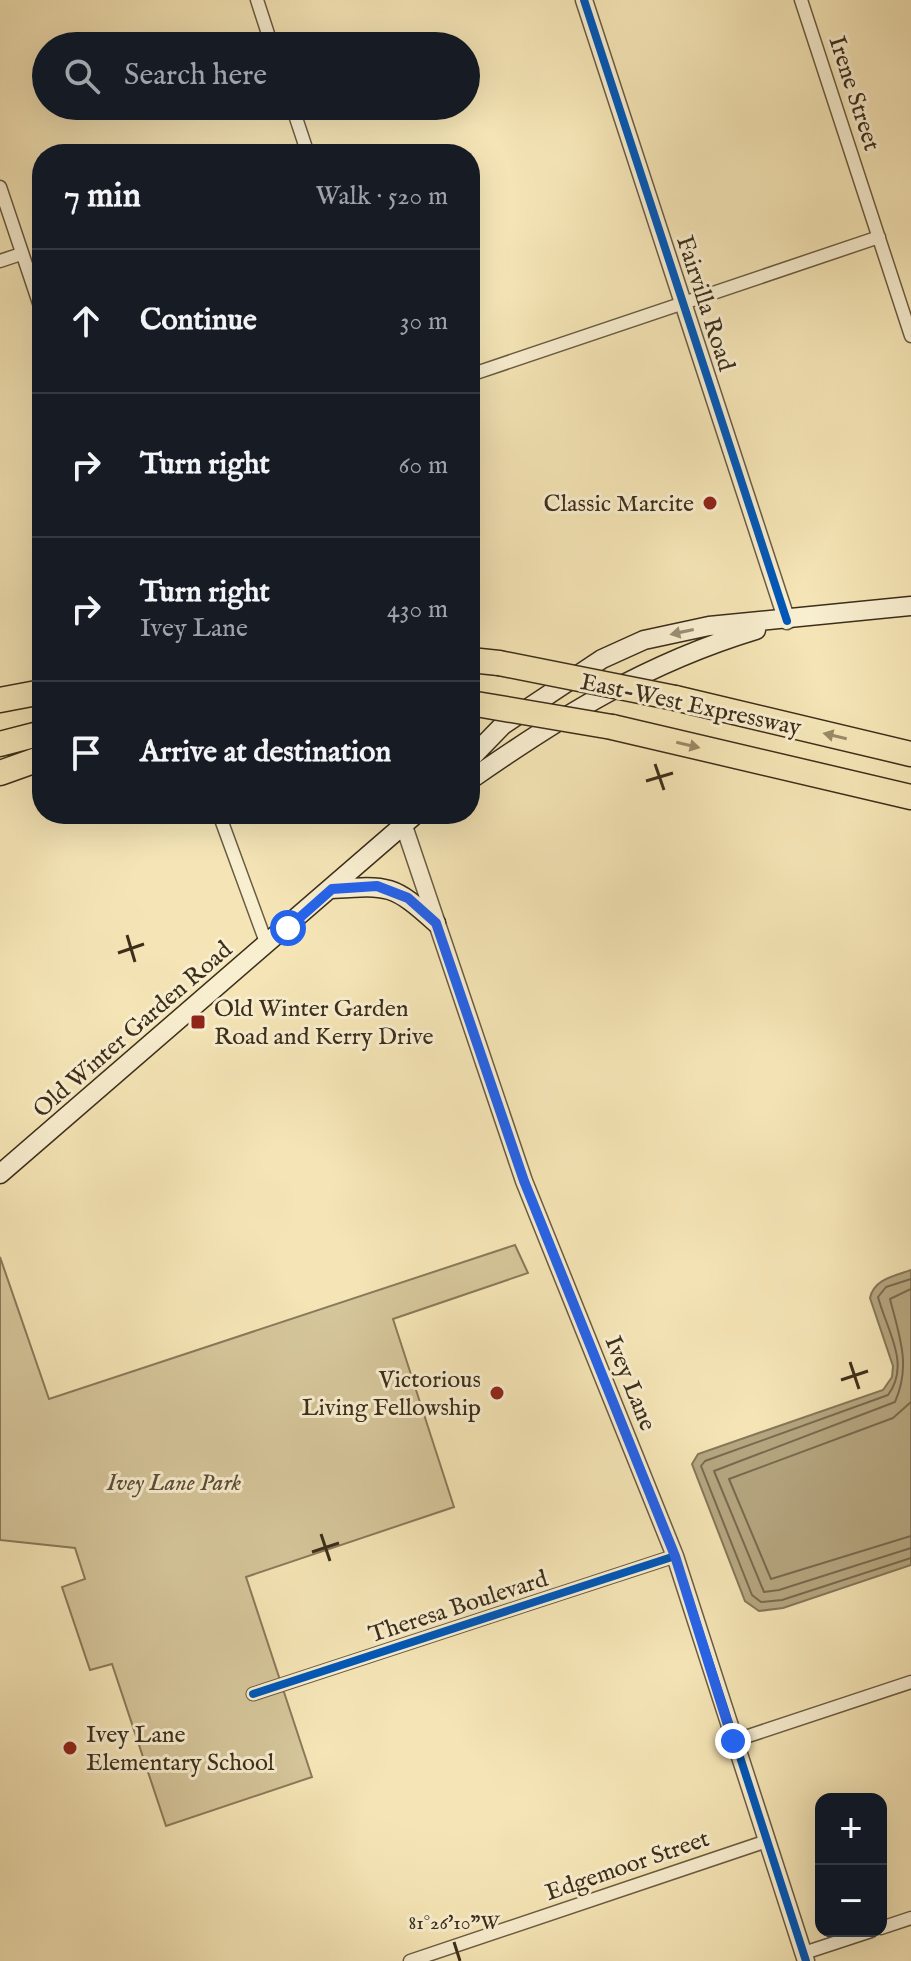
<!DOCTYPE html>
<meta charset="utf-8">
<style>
:root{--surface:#171b24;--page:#20242c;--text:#f1f3f6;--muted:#9ea1a6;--line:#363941}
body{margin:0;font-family:"IM FELL English",serif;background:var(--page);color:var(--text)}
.controls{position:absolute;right:24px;bottom:24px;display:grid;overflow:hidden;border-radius:16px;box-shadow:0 8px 32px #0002}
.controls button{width:72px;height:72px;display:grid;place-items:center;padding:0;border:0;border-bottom:2px solid var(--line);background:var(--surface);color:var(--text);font:40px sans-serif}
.stop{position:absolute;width:24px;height:24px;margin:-18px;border:6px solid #2563eb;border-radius:50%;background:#fff}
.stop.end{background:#2563eb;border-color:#fff;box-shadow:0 2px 8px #0008}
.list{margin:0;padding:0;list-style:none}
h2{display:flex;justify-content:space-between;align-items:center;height:104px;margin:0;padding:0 32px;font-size:34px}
h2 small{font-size:26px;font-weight:400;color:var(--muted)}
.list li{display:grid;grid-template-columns:52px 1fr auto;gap:24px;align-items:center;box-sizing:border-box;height:144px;padding:0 32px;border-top:2px solid var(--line)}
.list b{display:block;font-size:30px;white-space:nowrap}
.list p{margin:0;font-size:26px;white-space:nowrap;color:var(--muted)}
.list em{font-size:26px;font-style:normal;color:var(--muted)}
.icon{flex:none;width:44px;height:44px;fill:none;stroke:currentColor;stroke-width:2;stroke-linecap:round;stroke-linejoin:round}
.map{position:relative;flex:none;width:911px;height:1961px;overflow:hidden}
.search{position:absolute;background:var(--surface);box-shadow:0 8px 32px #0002;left:32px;top:32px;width:448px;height:88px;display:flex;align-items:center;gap:20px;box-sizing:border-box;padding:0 28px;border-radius:44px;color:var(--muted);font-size:30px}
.panel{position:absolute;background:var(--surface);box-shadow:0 8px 32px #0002;left:32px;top:144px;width:448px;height:680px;border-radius:32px}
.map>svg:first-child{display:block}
.green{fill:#d6c69b;stroke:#897a5a;stroke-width:2}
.water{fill:#b6a781;stroke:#857758;stroke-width:2}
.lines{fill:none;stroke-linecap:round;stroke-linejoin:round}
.shore{stroke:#796a4e;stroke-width:2}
.minor-casing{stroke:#6a5c41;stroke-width:15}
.tertiary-casing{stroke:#6a5c41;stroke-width:19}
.secondary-casing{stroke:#3c2e1a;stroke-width:21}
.motorway-casing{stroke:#3c2e1a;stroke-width:27}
.minor{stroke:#f8eed0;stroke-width:12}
.tertiary{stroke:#f8eed0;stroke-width:16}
.secondary{stroke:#f8eed0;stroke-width:18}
.motorway{stroke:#f5e5b6;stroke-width:24}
.motorway-bridge-casing{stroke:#3c2e1a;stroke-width:27;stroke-linecap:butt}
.motorway-bridge{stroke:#f5e5b6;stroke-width:24}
.cycleway-casing{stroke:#f8eed0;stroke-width:13}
.cycleway{stroke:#0057b8;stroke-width:8}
.oneway{fill:#9a8e75}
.oneway2{fill:#988a68}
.route{stroke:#2563eb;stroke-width:10}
.ticks{fill:none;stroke:#3c2e1a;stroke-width:3}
.poi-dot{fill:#8f2418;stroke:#f8eed0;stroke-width:3}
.labels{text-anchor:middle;stroke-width:6;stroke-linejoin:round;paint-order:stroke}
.street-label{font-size:24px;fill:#3c2e1a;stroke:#f8eed0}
.poi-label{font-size:24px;fill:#3c2e1a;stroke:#f8eed0;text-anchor:end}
.park-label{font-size:24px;font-style:italic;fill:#5b4c34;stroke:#f8eed0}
.ticks-label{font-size:20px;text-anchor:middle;fill:#3c2e1a;stroke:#f8eed0;stroke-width:6;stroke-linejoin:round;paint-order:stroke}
</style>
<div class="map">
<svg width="911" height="1961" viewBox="0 0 911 1961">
<rect width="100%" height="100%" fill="#f5e5b6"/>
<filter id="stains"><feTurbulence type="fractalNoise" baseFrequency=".0025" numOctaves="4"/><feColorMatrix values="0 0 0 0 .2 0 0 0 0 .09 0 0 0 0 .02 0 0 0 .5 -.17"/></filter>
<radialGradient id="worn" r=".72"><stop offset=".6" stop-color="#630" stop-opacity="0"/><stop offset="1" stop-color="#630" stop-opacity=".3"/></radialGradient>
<!-- green -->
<path class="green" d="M515 1245 528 1273 393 1319 454 1507 246 1577 312 1777 166 1826 112 1664 90 1670 62 1587 85 1579 75 1548 0 1540V1257L49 1399Z"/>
<!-- water -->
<path class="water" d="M911 1270V1565L783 1608 759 1611 745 1601 692 1464 698 1454 883 1390 892 1377 893 1366 870 1298C874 1279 894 1276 911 1270Z"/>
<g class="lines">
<!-- shore -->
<path class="shore" d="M911 1279 886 1287 878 1297C887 1331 911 1364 888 1395L705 1461 701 1466 752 1595 761 1602 782 1600 911 1558
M911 1289 890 1299C900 1338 911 1366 895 1402L714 1471 764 1592 779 1590 911 1548
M911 1402 893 1418 729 1479 771 1579 911 1536"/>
<defs>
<path id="minor" d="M257 0 272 46
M801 0 911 336
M292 106 308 154
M0 187 42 312
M0 261 21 254
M470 375 879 237
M219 814 267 945
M253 1694 675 1556
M733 1741 911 1682
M881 1928 911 1918
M804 1953 871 1931
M410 1961 767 1841"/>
<path id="tertiary" d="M584 0 787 621
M404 826 524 1181 675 1556 806 1961"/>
<path id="secondary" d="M470 759 503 725 602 659 644 640 709 626 911 606
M470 780C563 715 647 663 756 630
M332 889C388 885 393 884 436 923
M0 1174 416 814"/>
<path id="motorway" d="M470 660 499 663
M675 698 911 754
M0 700 42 692
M612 727 911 797
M0 744 42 733
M0 773 42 758"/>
</defs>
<!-- minor casing -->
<use href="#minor" class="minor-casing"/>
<!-- tertiary casing -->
<use href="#tertiary" class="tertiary-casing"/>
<!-- secondary casing -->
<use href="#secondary" class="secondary-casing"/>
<!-- motorway casing -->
<use href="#motorway" class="motorway-casing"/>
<!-- minor -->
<use href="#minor" class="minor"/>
<!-- tertiary -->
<use href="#tertiary" class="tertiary"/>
<!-- secondary -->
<use href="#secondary" class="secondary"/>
<!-- motorway -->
<use href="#motorway" class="motorway"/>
<defs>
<path id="motorway-bridge" d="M499 663 675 698
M470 703 612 727"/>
</defs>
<!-- motorway-bridge casing -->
<use href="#motorway-bridge" class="motorway-bridge-casing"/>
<!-- motorway-bridge -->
<use href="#motorway-bridge" class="motorway-bridge"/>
<defs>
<path id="cycleway" d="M584 0 787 621
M456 982 524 1181 675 1556 806 1961
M253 1694 675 1556"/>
</defs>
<!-- cycleway casing -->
<use href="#cycleway" class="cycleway-casing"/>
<!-- cycleway -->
<use href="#cycleway" class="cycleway"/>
</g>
<!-- one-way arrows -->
<defs><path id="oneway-solid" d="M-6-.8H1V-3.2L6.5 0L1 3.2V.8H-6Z" transform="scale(2)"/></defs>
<use class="oneway" href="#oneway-solid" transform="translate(682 632) rotate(168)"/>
<g class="oneway2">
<use href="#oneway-solid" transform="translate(835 736) rotate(-167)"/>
<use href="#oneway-solid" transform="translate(688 745) rotate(13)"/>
</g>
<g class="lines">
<!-- route -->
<path class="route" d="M288 928 332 889 377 886 408 898 436 923 524 1181 675 1556 733 1741"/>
</g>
<!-- ticks -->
<path class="ticks" d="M655 764 664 790M646 781 673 773M127 935 135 962M118 953 144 944M850 1362 859 1389M841 1380 868 1371M321 1534 330 1561M312 1552 339 1543M454 1942 460 1961"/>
<!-- markers -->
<g class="poi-dot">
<circle cx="710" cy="503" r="8"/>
<rect x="190" y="1014" width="16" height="16" rx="4"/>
<circle cx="497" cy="1393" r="8"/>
<circle cx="70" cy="1748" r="8"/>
</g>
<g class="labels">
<!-- street labels -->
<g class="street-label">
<text transform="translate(855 93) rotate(72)" y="8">Irene Street</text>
<text transform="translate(706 303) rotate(72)" y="8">Fairvilla Road</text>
<text transform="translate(691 704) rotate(12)" y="8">East-West Expressway</text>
<text transform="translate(132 1029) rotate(-41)" y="8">Old Winter Garden Road</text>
<text transform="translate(631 1383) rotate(68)" y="8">Ivey Lane</text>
<text transform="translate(458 1606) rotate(-18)" y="8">Theresa Boulevard</text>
<text transform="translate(627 1865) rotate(-19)" y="8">Edgemoor Street</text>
</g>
<!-- poi labels -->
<g class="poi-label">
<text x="694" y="511">Classic Marcite</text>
<text x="214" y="1016" text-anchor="start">Old Winter Garden<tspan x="214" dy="28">Road and Kerry Drive</tspan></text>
<text x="481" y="1387">Victorious<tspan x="481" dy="28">Living Fellowship</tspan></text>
<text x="86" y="1742" text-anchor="start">Ivey Lane<tspan x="86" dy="28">Elementary School</tspan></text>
</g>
<!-- park labels -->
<g class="park-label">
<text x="174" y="1490">Ivey Lane Park</text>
</g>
</g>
<g class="ticks-label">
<text x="454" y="1929">81°26'10"W</text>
</g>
<rect width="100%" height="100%" filter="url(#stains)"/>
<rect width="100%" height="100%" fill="url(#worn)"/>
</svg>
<div class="controls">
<button>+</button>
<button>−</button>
</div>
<div class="stop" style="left:288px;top:928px"></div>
<div class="stop end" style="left:733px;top:1741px"></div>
<div class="search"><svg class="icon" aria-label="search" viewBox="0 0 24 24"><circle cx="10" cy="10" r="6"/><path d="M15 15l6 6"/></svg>Search here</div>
<section class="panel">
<h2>7 min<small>Walk · 520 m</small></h2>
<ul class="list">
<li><svg class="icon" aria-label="ahead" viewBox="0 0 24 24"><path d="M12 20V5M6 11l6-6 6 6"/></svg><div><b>Continue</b></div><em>30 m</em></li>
<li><svg class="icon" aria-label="right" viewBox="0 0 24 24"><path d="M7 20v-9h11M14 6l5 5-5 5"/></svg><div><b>Turn right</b></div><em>60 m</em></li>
<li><svg class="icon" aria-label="right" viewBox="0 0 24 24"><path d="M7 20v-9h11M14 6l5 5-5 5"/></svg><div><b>Turn right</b><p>Ivey Lane</p></div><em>430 m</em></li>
<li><svg class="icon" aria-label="arrive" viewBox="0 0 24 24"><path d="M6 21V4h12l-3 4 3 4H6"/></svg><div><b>Arrive at destination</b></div></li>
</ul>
</section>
</div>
